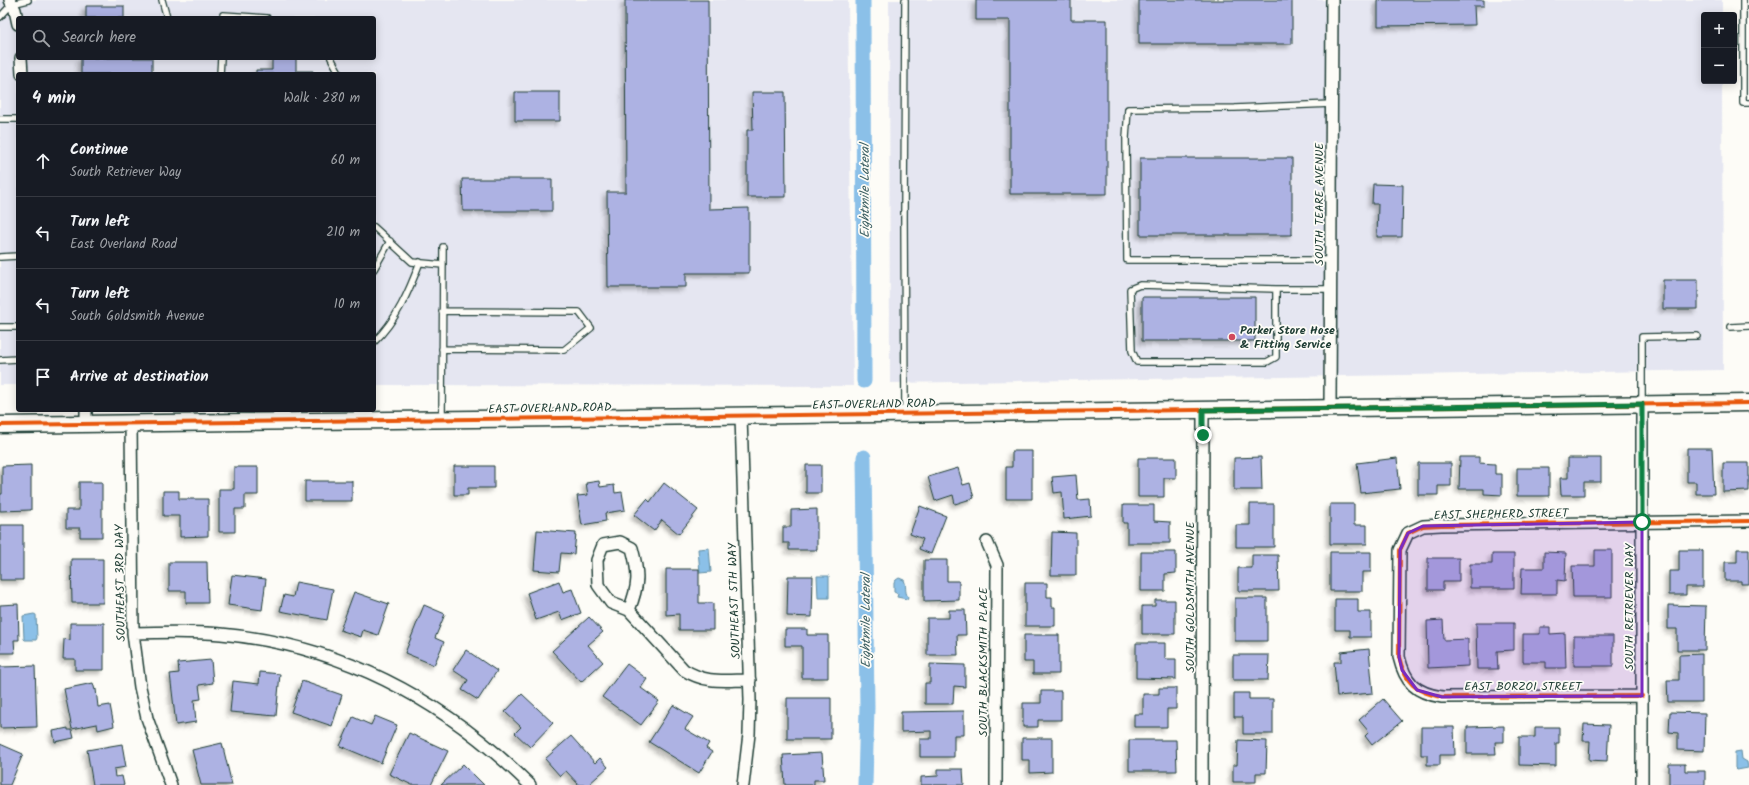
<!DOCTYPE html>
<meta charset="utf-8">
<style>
:root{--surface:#171b24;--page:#20242c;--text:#f1f3f6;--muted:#9ea1a6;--line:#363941}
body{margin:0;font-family:Kalam,sans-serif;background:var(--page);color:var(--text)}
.controls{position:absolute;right:12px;top:12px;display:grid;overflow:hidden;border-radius:4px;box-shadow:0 2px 10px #0003}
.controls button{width:36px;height:36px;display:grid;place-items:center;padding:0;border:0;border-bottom:1px solid var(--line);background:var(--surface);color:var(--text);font:20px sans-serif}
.stop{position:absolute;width:12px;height:12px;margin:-9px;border:3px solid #0b8043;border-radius:50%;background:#fff}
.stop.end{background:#0b8043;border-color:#fff;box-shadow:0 1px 4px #0008}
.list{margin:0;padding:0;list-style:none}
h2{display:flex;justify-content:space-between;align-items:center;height:52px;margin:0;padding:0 16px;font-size:17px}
h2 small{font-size:13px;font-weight:400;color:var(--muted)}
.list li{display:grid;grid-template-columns:26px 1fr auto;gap:12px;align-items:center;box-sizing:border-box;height:72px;padding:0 16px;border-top:1px solid var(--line)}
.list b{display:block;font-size:15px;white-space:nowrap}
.list p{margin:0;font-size:13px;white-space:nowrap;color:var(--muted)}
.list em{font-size:13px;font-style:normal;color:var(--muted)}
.icon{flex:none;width:22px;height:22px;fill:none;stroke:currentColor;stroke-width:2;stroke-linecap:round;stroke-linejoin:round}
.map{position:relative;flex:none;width:1749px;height:785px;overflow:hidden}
.search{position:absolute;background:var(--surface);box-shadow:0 2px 10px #0003;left:16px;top:16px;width:360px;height:44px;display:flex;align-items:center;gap:10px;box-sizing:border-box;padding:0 14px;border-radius:4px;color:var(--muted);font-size:15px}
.panel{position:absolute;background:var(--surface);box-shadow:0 2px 10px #0003;left:16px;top:72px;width:360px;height:340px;border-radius:4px}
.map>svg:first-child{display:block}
.built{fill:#e5e6f1;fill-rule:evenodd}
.water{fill:#8bc0e8;stroke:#608ca0}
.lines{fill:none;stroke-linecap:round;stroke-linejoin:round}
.canal{stroke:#8bc0e8;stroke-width:15}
.building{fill:#adb2e3;stroke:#1f3d34;filter:url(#shadow)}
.service-casing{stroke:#1f3d34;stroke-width:8}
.minor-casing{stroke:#1f3d34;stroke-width:14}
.secondary-casing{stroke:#1f3d34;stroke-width:19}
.service{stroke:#fdfcf7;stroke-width:5.5}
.minor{stroke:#fdfcf7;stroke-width:11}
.secondary{stroke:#fdfcf7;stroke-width:16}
.cycleway-casing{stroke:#fdfcf7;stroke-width:6}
.cycleway{stroke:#e8590c;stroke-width:4}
.route{stroke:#0b8043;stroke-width:5}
.marked{fill:#7b2cbf;fill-opacity:0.2;stroke:#7b2cbf;stroke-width:3;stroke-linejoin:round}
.poi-dot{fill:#d1495b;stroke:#fdfcf7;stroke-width:1.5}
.labels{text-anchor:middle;stroke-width:3.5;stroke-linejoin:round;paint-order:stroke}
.street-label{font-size:12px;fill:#1f3d34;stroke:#fdfcf7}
.poi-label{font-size:12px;font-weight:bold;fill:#1f3d34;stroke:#fdfcf7;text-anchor:start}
.water-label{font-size:13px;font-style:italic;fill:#3a5e61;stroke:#fdfcf7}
</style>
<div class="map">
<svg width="1749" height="785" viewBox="0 0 1749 785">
<defs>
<filter id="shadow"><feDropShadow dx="-3.5" dy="3.5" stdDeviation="2" flood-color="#0004"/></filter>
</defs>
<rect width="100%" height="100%" fill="#fdfcf7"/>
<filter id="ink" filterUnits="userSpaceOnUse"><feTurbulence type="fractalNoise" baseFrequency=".025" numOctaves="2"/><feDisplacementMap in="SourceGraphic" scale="8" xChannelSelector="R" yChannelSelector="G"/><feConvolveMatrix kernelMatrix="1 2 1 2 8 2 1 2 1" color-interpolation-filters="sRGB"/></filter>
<g filter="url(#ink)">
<!-- built -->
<path class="built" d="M0 0H848L853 386 374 385V74H18V385H0ZM18 18H374V58H18Z
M889 0H1722V15H1704V81H1722L1723 370 890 383Z"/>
<!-- water -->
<path class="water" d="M709 548 711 572 700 573 698 549Z
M817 576H829V598H818Z
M899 578 904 580C907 586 904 591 908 597L907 599 897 597 898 594 894 592V583L896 580Z
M34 614 36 615 37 638 36 640H25L24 639 23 616Z
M1741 751 1742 759 1747 762 1748 768 1737 770 1735 768V752Z"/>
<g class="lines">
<!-- canal -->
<path class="canal" d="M863 0 864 381
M864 457 867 707 865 785"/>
</g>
<!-- building -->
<path class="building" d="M625 0H708L709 209 749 208V273H686V287H608L607 192H626Z
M976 0H1071V20H1107V194H1010V20H976Z
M1139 0H1292V44H1139Z
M1378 0H1484V6H1474L1475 25 1378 26Z
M86 6H124V18H86Z
M81 58H152V74H81Z
M272 58H296V71H313V74H256V70H272Z
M515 92H560V121H515Z
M752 92H785L786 197H747V130H753Z
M1140 158H1292V235H1140Z
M462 179H552V211H463Z
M1373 184 1403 185 1402 237H1377L1378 204H1372Z
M1663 280H1698V309H1663Z
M1142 297H1255V341H1142Z
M1687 448H1712L1714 494H1696V482H1687Z
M1012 451H1032V499H1006V467H1012Z
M1261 457 1262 490H1234V458Z
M1460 457H1479V463L1495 464V474H1502V495L1484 494V489H1459Z
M1138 458H1176V478H1164V497H1138Z
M1397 458 1400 489 1361 493 1357 463Z
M1568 458H1601V482H1584V495H1561L1560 478H1568Z
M1418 463H1451V486H1438V495H1418Z
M1723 463H1749V491L1723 492Z
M31 465V510L0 511V494H2V466Z
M806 465H821V493H806Z
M454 466H494V488H468V495H454Z
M234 467H258V495H245V509H235V532H219V489H234Z
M958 468 963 485 970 483 974 498 955 504 953 495 935 501 928 477Z
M1517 468H1549V496H1517Z
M1076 475 1078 500 1090 499 1091 516 1064 519 1062 492 1054 493 1052 477Z
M305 481H352V501H305Z
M599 481 600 487 614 485 615 493 622 492 625 510 605 513 606 521 582 525 577 496 588 495 586 483Z
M79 482H102V537H80V528H66V510H79Z
M664 483 698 510 679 534 662 520 654 531 634 515 647 499 650 502Z
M163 491H179V499H208V536L180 537V516H163Z
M1250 504H1274V547H1236V525H1250Z
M1330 504H1354V525H1367V544H1330Z
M1123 505H1154V521L1170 522V543H1127V523H1123Z
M920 506 946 516 931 554 919 549 923 539 910 534Z
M817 509V550H789V543H783V527H791V510Z
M0 525H23V580H0Z
M537 530 576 533 574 554 561 553 559 572 534 570Z
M1052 532 1076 533V575H1051Z
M1737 549H1749V584H1741V581H1725V562H1737Z
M1595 550H1612V597H1573L1572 566H1595Z
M1679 550H1703V587H1686V595H1669V571H1679Z
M1141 552H1176V573L1165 574V591H1141Z
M1330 552H1371V572H1362V591H1330Z
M1544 552 1566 553 1565 581 1557 580V594H1521L1522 568H1544Z
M1492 554H1514V588H1470V564H1492Z
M1252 555H1278L1279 591H1238V568H1252Z
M1428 558H1459V582H1443V590H1428Z
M71 559H103V603H72Z
M924 560H947V581H959V600L924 601Z
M169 562H207L208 603H186V591H169Z
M666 569H699V603H713V630H679V614L666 615Z
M232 575 266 579 262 610 228 605Z
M788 576H813L812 617 787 616Z
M559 581 563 592 572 589 581 613 562 620 559 612 536 620 527 593Z
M296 582 333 589 327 620 280 611 284 595 293 597Z
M1025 583H1047V597H1052V607H1055V626H1025Z
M354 592 389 604 378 635 363 630 361 637 340 630Z
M1235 598H1267V641H1235Z
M1335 599H1358V612H1371V637H1350V630H1335Z
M1155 600H1175V634H1142V606H1155Z
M18 604 19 640H14L15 653H0V605Z
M424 605 445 614 435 638 444 642 434 665 405 653Z
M1668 605 1706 606 1705 650H1677V629H1668Z
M949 610H965L966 635H957L958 655H927V618H949Z
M589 617 603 632 588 645 603 662 581 682 552 651Z
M1443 620 1444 640 1468 639V666L1428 668 1427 621Z
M70 623H104V670H75V659H63L64 639 70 640Z
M1476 623H1514V650L1497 651 1498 669H1477Z
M1540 627H1550V634L1565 633 1566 668H1546V662H1523V634H1540Z
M785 629H807V635H828V678H802V646H785Z
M1024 635H1059V674H1033V662H1024Z
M1574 636H1613V666H1574Z
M1136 643H1165V659H1176V679L1136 678Z
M1369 649 1373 693 1337 696 1334 662H1341V652Z
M466 650 497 671 478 700 462 690 468 680 453 670Z
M1702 654V702H1668L1667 680H1679V655Z
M1233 655H1269L1268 680H1233Z
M211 660 213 683 199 685 201 699 194 700 196 722 176 725 170 674 179 673 178 663Z
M627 664 647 679 641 688 659 701 641 725 602 697Z
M930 664 965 665V687L954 686 953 704H925V683H930Z
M35 666 37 727 0 728V667Z
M260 672 280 674 276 716 230 712 233 681 259 684Z
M302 681 342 695 332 726 291 712Z
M93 683 95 690 96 689 98 707 110 705 114 726 98 730 97 724 72 729 64 689Z
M1159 688H1176V709H1167V727H1134V714H1143V694H1159Z
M1041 691H1061V720H1038V727H1023V703H1041Z
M1234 693H1249V699H1273V734H1243V717H1234Z
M522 694 553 723 530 747 515 733 521 727 505 712Z
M787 698H831V739H787Z
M1383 699 1402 721 1372 745 1365 736 1369 732 1359 720Z
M673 705 693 717 685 729 709 743 706 748 712 752 699 773 649 742Z
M964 711V735H954V757H920V739H931V731L901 732V712Z
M1670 712 1705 713 1704 751 1678 750V733L1669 732Z
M375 716 397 725 381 763 340 746 353 717 371 725Z
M1584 724 1609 725 1607 761 1589 760 1590 741H1583Z
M1504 726V742H1495L1496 754H1467V727Z
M1421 727H1454L1455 755H1440V765H1427V755H1421Z
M1535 727H1559V743H1556V766L1519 765V737H1535Z
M68 728V730H72L74 738 55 742 53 731Z
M409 733 448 751 431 785H412L389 774Z
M571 736 595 763 600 758 608 767 588 785H579L566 771 560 776 545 759Z
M1022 738H1052V772L1030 773V760H1022Z
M1129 740H1176L1177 771H1129Z
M1238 740 1267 741 1266 773H1256V782H1233V765H1237Z
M222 743 232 785H201L192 750Z
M0 744 23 754 10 785H0Z
M122 744 126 767 114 769 115 777 122 776 124 785H93L87 750Z
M822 753 824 780H814V785H785L783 755Z
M463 764 484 785H441Z
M1669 764H1685V771H1705V785H1669Z
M938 769H963L964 785H921V777L938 776Z"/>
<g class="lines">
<defs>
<path id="service" d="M162 0 167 18
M905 0 904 218 905 413
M1743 0V103H1749
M0 17 12 4 28 0
M223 18V15L267 18
M331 58 340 74
M220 74 221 58
M0 119H18
M374 227 412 262 443 265
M0 257 18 256
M1332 260H1127L1126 138 1128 109 1235 108 1332 104
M374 269 390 241
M1276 289V357L1267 362H1137L1132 351 1130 289 1140 285 1276 289H1332
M442 311 579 312 591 328 564 350 442 349
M0 327H18
M1731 327 1749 326
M374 342C397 320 409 291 420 262
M0 360 18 359
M1642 404V337L1697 336
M442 418 443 247"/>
<path id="minor" d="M10 0 15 10 18 24
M21 58 22 74
M1330 408 1332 0
M741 416 750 700 749 734 743 785
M131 423 133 633 140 687 147 718 171 785
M86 424V410
M987 542 997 565 996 785
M629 610 611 603 598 585 597 560 603 545 620 542 632 548C639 574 639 585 629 610L684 670C707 684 724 680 750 680
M133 633C162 632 191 631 221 634 343 645 444 700 530 785
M1642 696 1442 697C1415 693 1405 682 1399 657L1400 550 1408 533 1423 526 1441 525 1749 521
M1202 785 1203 410
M1642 785V404"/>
<path id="secondary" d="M0 425 1749 403"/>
</defs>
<!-- service casing -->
<use href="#service" class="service-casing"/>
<!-- minor casing -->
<use href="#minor" class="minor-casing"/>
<!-- secondary casing -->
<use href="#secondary" class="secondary-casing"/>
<!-- service -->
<use href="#service" class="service"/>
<!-- minor -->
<use href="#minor" class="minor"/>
<!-- secondary -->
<use href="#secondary" class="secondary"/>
<defs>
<path id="cycleway" d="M0 425 1749 403
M1642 696 1442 697C1415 693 1405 682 1399 657L1400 550 1408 533 1423 526 1441 525 1749 521"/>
</defs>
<!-- cycleway casing -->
<use href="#cycleway" class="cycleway-casing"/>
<!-- cycleway -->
<use href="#cycleway" class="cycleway"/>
</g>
</g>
<g class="lines" filter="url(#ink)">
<!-- route -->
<path class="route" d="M1203 435V410L1642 404V522"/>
</g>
<!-- marked area -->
<path class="marked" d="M1642 522V696L1442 697 1417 690 1402 670 1399 657 1400 550 1408 533 1423 526Z"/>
<!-- markers -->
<circle class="poi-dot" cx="1232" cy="337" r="4"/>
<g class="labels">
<!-- street labels -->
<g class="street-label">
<text transform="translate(1319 204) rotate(-90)" y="4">SOUTH TEARE AVENUE</text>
<text transform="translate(874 404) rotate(-1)" y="4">EAST OVERLAND ROAD</text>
<text transform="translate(550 408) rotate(-1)" y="4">EAST OVERLAND ROAD</text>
<text transform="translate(1501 514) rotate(-1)" y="4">EAST SHEPHERD STREET</text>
<text transform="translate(120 583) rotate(-91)" y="4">SOUTHEAST 3RD WAY</text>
<text transform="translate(1190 597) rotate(-90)" y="4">SOUTH GOLDSMITH AVENUE</text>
<text transform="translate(734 601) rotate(-92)" y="4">SOUTHEAST 5TH WAY</text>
<text transform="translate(1629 607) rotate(-90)" y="4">SOUTH RETRIEVER WAY</text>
<text transform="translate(983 662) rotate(-90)" y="4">SOUTH BLACKSMITH PLACE</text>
<text x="1523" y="690">EAST BORZOI STREET</text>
</g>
<!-- poi labels -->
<g class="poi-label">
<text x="1240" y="334">Parker Store Hose<tspan x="1240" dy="14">&amp; Fitting Service</tspan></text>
</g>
<!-- water labels -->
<g class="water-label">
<text transform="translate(864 191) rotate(-90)" y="5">Eightmile Lateral</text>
<text transform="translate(865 621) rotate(-90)" y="5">Eightmile Lateral</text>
</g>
</g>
</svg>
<div class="controls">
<button>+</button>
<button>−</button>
</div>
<div class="stop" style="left:1642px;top:522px"></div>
<div class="stop end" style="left:1203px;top:435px"></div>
<div class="search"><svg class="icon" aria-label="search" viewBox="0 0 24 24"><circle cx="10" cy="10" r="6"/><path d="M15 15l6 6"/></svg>Search here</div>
<section class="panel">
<h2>4 min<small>Walk · 280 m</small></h2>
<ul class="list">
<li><svg class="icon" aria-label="ahead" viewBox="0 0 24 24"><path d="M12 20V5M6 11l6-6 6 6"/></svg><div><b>Continue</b><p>South Retriever Way</p></div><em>60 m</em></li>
<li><svg class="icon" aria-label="left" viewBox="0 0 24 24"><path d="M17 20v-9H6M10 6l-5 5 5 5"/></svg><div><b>Turn left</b><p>East Overland Road</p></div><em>210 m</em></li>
<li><svg class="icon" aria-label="left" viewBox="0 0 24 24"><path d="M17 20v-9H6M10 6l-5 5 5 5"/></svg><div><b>Turn left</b><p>South Goldsmith Avenue</p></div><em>10 m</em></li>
<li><svg class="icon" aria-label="arrive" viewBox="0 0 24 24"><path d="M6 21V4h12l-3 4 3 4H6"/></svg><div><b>Arrive at destination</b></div></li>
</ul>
</section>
</div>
